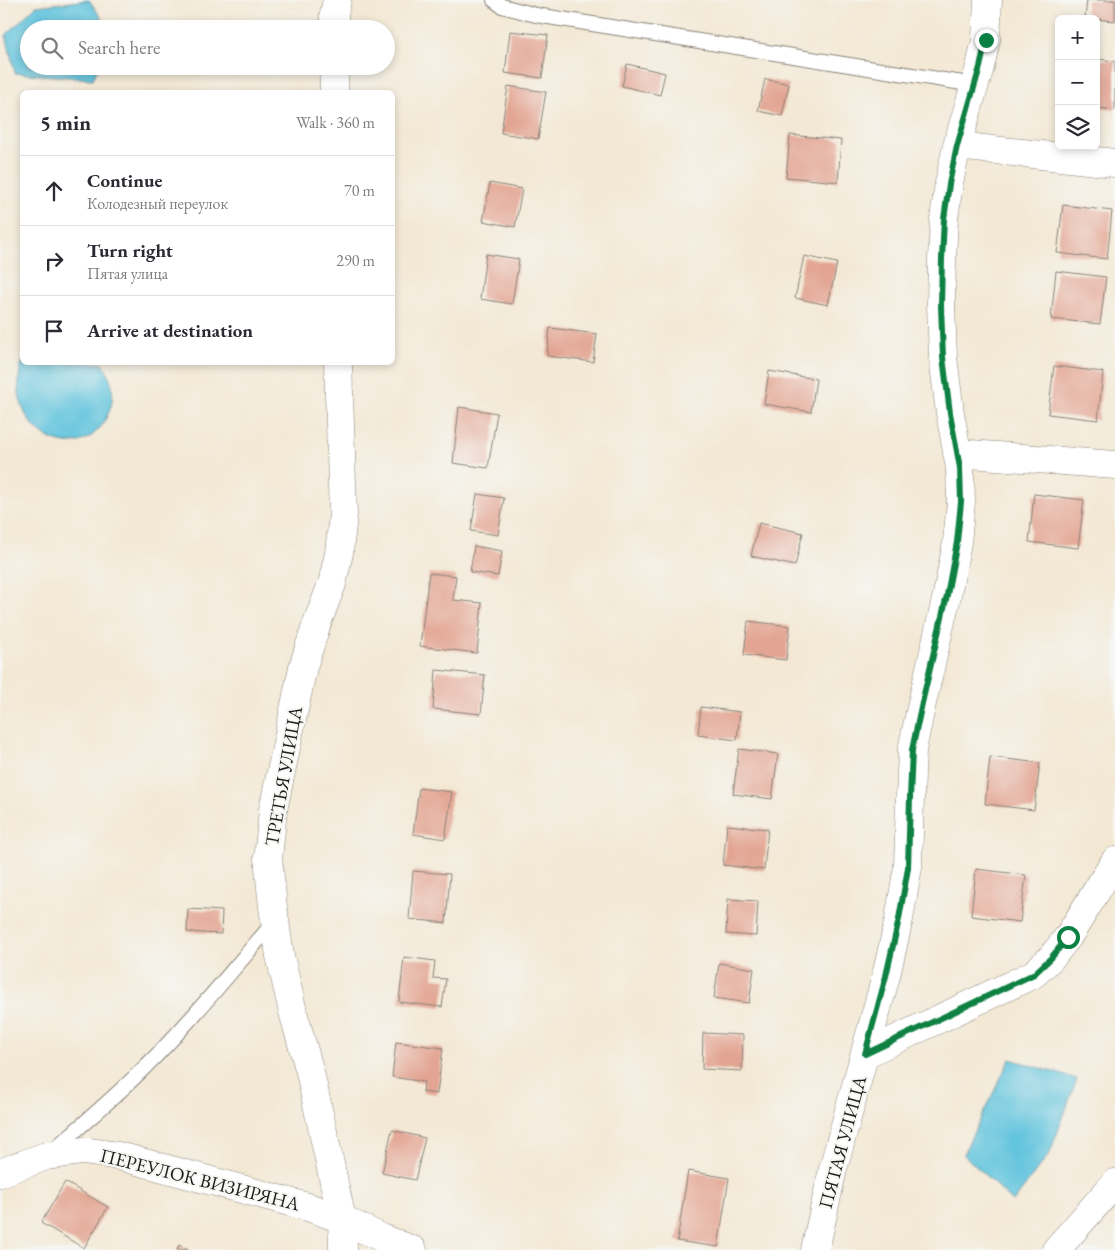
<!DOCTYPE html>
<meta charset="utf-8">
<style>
:root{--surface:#fff;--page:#f2f2f3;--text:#2b2b33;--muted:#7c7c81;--line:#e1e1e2}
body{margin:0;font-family:"EB Garamond",serif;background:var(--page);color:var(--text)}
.controls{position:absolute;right:15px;top:15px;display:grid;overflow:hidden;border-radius:8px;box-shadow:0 2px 8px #0003}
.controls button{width:45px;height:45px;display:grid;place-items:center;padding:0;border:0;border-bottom:1px solid var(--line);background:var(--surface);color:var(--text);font:25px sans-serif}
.stop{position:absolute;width:15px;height:15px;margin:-11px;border:4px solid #0b8043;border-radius:50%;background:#fff}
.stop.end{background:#0b8043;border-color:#fff;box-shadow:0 1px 5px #0008}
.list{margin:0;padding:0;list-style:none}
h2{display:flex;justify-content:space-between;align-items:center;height:65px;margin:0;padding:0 20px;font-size:21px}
h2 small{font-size:16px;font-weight:400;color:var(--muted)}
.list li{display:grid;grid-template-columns:32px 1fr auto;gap:15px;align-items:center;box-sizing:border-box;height:70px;padding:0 20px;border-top:1px solid var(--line)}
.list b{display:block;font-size:19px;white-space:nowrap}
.list p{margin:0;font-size:16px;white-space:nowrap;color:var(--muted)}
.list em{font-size:16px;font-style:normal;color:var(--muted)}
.icon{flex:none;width:28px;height:28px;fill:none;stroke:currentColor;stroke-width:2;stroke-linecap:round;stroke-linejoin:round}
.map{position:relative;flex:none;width:1115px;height:1250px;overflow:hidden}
.search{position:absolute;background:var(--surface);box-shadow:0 2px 8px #0003;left:20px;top:20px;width:375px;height:55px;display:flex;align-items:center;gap:12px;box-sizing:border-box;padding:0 18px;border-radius:28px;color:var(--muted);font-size:19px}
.panel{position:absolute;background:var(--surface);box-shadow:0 2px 8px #0003;left:20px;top:90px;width:375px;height:275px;border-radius:8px}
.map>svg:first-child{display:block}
.water{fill:#5fc3dd;stroke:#3e707c}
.building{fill:#e3a593}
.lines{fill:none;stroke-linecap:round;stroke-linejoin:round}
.service-casing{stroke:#888278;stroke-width:16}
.minor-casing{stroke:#888278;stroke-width:29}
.service{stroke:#fff;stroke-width:14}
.minor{stroke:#fff;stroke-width:28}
.route{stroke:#0b8043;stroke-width:6}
.labels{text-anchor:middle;stroke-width:4;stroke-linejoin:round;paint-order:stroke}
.street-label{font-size:19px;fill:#1c1c1c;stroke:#f6f6f2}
</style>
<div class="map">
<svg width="1115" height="1250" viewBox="0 0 1115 1250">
<rect width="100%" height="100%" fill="#f6f6f2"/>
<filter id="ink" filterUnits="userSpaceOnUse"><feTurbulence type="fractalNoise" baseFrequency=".02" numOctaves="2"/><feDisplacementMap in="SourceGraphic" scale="10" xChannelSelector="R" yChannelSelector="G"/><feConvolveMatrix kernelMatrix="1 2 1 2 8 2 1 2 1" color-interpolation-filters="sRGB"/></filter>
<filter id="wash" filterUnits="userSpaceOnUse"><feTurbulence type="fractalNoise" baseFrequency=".0096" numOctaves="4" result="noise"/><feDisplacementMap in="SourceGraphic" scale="20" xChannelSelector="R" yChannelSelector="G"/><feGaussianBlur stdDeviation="1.12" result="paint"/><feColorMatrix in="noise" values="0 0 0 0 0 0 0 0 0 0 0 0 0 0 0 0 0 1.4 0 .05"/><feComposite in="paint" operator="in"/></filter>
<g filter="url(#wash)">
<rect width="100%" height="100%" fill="#f3e8d4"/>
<!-- water -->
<path class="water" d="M89 0 109 29H29V66H99L93 79 15 73 6 35 36 6Z
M22 362 101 363C111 374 115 391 111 406 88 479 0 434 22 362Z
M1010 1059 1077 1079 1050 1153 1013 1202 963 1154Z"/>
<g id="blocks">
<!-- building -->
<path class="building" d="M1087 0H1115V21L1085 18Z
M510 31 548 35 542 78 505 73Z
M1096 59 1115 61V110L1096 108Z
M627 64 665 73 660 95 622 86Z
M765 79 789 84 782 116 758 111Z
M508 86 546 92 538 139 501 133Z
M790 135 841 140 838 182 786 177Z
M490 183 522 189 515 227 483 221Z
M1063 205 1112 211 1107 259 1057 253Z
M486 254 519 259 512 304 480 299Z
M804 256 837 263 828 305 795 298Z
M1056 271 1106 277 1100 324 1051 319Z
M550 328 597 334 593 362 547 356Z
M1054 366 1103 372 1098 420 1048 414Z
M769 371 816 379 811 412 764 404Z
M459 407 497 413 488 468 453 463Z
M477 494 504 498 498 535 471 531Z
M1034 494 1084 500 1078 548 1029 542Z
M759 523 803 533 795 566 751 556Z
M474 546 502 551 498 576 470 572Z
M429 573 456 576 453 600 482 603 477 653 420 646Z
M748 621 790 626 786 660 744 655Z
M436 670 485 675 481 714 433 709Z
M701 707 740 712 737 740 698 735Z
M739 749 778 754 772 799 733 794Z
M990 757 1040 763 1034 810 985 804Z
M419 788 452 792 445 839 413 834Z
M727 825 768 829 764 870 723 865Z
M976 869 1026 875 1020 922 971 916Z
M413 871 450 874 446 923 409 919Z
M728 899 758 901 756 936 726 934Z
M188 909 222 911 221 934 187 932Z
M404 957 435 961 433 978 446 979 442 1007 399 1002Z
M719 963 754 969 749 1003 714 998Z
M703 1033 743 1035 742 1071 702 1069Z
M396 1042 443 1048 437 1094 423 1092 424 1082 392 1077Z
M392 1130 425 1138 415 1180 382 1173Z
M688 1171 729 1178 718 1247 677 1241Z
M65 1182 108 1207 84 1248 41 1223Z
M179 1245 189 1250H177Z"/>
</g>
</g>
<g filter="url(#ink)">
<use href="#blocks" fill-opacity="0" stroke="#888278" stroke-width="1"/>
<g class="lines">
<defs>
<path id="service" d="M494 0 502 6 536 15 975 85
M52 1151C83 1124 114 1098 143 1069 190 1023 231 971 275 921"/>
<path id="minor" d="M334 29V14L337 0
M334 66V92
M957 146 1115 163
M338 362 343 515 339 553 332 584 317 623 303 667 273 810 268 858 273 907 280 956 293 1012 310 1072 342 1219 343 1250
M957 453 1115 465
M865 1054 1034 974 1051 958 1068 937 1115 861
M0 1173 46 1156 83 1151 119 1156 308 1207 342 1219 382 1238 413 1250
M815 1250 833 1169 886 976 899 919 908 867 910 798 912 750 922 703 947 595 957 542 961 502 960 468 950 413 943 357 941 305 942 259 944 219 949 183 957 146 980 67 986 40 988 0
M1056 1250 1115 1183"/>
</defs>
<!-- service casing -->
<use href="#service" class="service-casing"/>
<!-- minor casing -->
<use href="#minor" class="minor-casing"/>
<!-- service -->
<use href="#service" class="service"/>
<!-- minor -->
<use href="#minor" class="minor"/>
</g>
</g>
<g class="lines" filter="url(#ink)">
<!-- route -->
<path class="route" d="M986 40 980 67 957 146 949 184 944 219 942 259 941 306 943 357 950 413 960 468 961 502 957 542 947 595 922 703 912 750 910 798 908 868 899 919 886 976 865 1054 1034 974 1051 958 1068 937"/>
</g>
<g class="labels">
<!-- street labels -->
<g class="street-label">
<text transform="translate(283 776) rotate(-80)" y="7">ТРЕТЬЯ УЛИЦА</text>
<text transform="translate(842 1142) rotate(-75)" y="7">ПЯТАЯ УЛИЦА</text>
<text transform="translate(200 1179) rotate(14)" y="7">ПЕРЕУЛОК ВИЗИРЯНА</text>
</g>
</g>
</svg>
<div class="controls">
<button>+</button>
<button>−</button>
<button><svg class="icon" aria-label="layers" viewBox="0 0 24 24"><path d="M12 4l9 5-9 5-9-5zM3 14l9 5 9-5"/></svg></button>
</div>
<div class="stop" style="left:1068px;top:937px"></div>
<div class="stop end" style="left:986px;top:40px"></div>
<div class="search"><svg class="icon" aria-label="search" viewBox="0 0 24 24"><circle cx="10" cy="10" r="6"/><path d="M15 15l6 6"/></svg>Search here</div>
<section class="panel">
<h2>5 min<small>Walk · 360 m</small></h2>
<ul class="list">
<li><svg class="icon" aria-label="ahead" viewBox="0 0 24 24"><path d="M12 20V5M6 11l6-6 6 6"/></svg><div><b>Continue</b><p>Колодезный переулок</p></div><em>70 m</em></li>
<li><svg class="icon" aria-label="right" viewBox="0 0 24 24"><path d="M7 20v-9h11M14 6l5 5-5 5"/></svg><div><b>Turn right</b><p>Пятая улица</p></div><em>290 m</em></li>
<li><svg class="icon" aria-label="arrive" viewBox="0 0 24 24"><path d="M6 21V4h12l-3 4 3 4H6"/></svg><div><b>Arrive at destination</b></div></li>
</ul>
</section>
</div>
